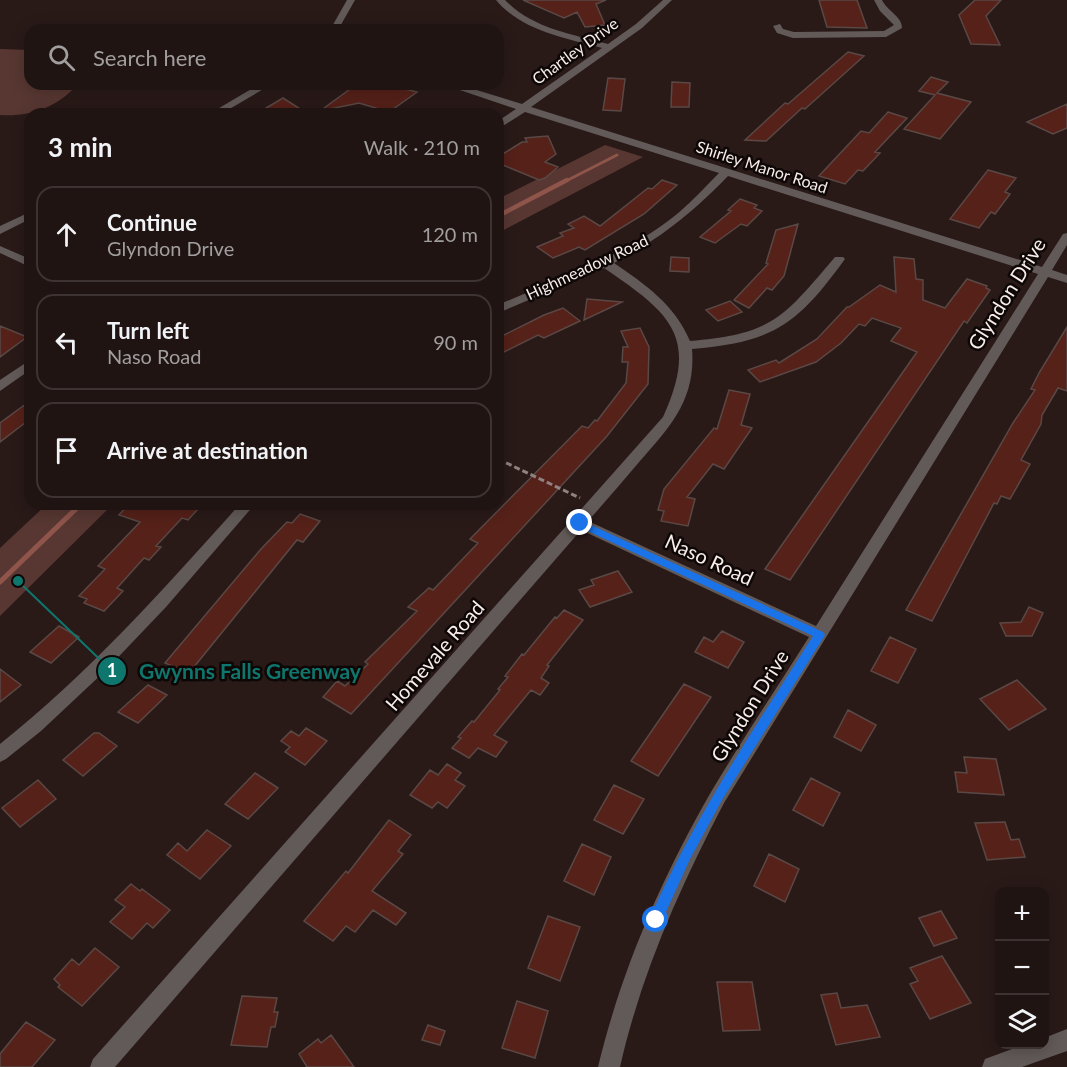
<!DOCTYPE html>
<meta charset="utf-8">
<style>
:root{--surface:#1f1412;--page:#271d1b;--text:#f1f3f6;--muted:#a19e9f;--line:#3c3332}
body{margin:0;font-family:Lato,sans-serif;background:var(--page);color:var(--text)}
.controls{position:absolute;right:18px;bottom:18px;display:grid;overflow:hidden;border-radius:12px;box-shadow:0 3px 15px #0003}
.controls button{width:54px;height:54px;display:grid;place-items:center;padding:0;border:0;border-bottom:2px solid var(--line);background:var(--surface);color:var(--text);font:30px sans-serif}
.stop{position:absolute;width:18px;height:18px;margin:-14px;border:4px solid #1a73e8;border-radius:50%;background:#fff}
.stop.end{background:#1a73e8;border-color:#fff;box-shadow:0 2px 6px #0008}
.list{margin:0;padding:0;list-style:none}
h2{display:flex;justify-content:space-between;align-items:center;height:78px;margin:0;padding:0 24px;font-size:26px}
h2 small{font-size:20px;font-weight:400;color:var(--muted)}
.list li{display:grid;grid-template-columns:39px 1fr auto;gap:18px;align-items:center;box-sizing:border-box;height:96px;margin:0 12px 12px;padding:0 12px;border:2px solid var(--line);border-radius:18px}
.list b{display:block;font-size:22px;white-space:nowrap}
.list p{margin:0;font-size:20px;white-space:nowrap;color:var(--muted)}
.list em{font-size:20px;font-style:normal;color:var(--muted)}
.icon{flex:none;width:33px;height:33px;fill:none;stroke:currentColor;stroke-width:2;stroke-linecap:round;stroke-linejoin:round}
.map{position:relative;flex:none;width:1067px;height:1067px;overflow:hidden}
.search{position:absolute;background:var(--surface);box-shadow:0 3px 15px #0003;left:24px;top:24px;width:480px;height:66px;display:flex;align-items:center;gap:15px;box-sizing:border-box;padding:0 21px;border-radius:18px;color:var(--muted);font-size:22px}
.panel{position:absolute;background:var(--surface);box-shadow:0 3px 15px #0003;left:24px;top:108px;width:480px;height:402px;border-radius:18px}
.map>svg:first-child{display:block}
.green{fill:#583732}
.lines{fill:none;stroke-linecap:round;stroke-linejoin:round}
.stream-far2{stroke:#8f554b;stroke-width:3}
.stream-far1{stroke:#8f554b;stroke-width:4.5}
.stream{stroke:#8f554b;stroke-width:5}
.building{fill:#552119;stroke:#5a4845;stroke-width:1.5}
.path{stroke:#8f8280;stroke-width:3;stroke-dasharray:6 3;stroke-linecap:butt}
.minor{fill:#625a58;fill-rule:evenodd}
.route{fill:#1a73e8}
.labels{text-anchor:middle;stroke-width:5;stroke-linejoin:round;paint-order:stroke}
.far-street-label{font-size:16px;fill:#f8edeb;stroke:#0d0706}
.street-label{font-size:20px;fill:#f8edeb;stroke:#0d0706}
.leader{fill:none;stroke:#0f766e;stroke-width:2}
.callout-dot{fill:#0f766e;stroke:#0d0706;stroke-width:2}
.mark-label{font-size:18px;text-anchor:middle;font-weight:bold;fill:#fff}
.callout-label{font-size:21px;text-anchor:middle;font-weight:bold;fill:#0f766e;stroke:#0d0706;stroke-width:5;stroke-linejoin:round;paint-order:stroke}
</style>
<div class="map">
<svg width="1067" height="1067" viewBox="0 0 1067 1067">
<rect width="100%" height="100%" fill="#291a18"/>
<!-- green -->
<path class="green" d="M0 49 30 50V84H76V86C56 108 29 117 0 115Z
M605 145 643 157 498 233V199Z
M47 504H113L0 616V548Z"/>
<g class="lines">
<!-- stream-far2 -->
<path class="stream-far2" d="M564 182 617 155"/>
<!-- stream-far1 -->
<path class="stream-far1" d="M498 216 567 180"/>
<!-- stream -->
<path class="stream" d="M0 582 81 504"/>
</g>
<!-- building -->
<path class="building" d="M523 0H606L596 4 605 25 585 27 577 12 564 18Z
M819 0H857L867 28 827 27Z
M975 0H1001L986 16 1000 45 971 44 959 15Z
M848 52 864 56 805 109 802 108 766 141 745 140 785 103 788 104Z
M931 77 948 82 937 93 971 102 940 139 904 129 935 95 919 91Z
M608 78 625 79 621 111 603 110Z
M672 82 690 83 689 107H671Z
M357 84H386L417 92 389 112 359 103 320 111Z
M283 98 308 114H256Z
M1067 104V128L1053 134 1027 122Z
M888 112 907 118 875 152 880 153 863 171 858 170 845 184 819 176 861 131 869 133Z
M548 136 556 154 545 162 558 167 545 178 539 180 498 163V157L522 142H527L525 138Z
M988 170 1016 178 1005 192 1010 194 995 214 991 212 979 228 950 219Z
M662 180 677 185 644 214 585 250 579 247 553 258 537 247 563 236 560 233 574 228 568 224 584 216 600 226 648 188 652 189Z
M740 199 757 205 754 208 762 211 747 226 741 224 715 243 700 237 731 211 728 210Z
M798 224 784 276 772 290 767 288 749 308 734 300 768 264 766 263 776 230Z
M671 257 689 258V272L670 271Z
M894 257 914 259 916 279 923 280V300L945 308 967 279 987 286 986 288 990 290 967 323 964 321 790 580 765 569 917 352 891 341 901 328 872 318 865 326 859 324 841 343 816 362 760 382 748 370 776 360 779 363 817 339 847 307H849L880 285 896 292Z
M587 299 622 302 584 320Z
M730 301 742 312 718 321 706 310Z
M563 308 580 321 544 338 538 335 498 355V338L544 315Z
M0 326 27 337 0 357Z
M1067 327V391L1058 388 1042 415 1041 424 1021 460 1030 464 1010 499 1001 496 997 504 994 503 932 621 906 610 1013 423 1035 390 1031 389 1039 373Z
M640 328 649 347 648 384 607 436 351 714 323 697 337 681 345 686 368 664 365 662 417 611 408 607 429 588 433 590 478 543 470 539 582 426 588 428 595 420 597 421 626 383 628 362H622L623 347H628L621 331Z
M729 390 750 394 741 425 752 428 724 469 713 464 687 497 695 499 688 526 661 521 664 511 658 510 664 489 714 428 717 429Z
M30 401V419L0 442V423Z
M129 504H194L192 506 198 509 188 520 182 518 156 546 161 547 149 560 144 558 117 588 123 591 104 611 84 603 87 599 79 596 105 569 98 566 140 522 119 515Z
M300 514 320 521 303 542 297 540 189 673 165 663 261 549 287 522 292 523Z
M618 571 632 592 590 607 579 590 594 585 591 580Z
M1029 607 1043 613 1032 636H1006L1000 623 1021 622Z
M564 610 583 620 547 665 549 666 541 678 549 683 540 695 531 690 494 735 507 742 496 757 478 748 469 758 452 748 461 738 458 737 472 721 474 722 500 690 498 689 508 677 505 676 522 654 524 655 555 617 557 618Z
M59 626 79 637 51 663 30 652Z
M722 631 744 642 728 668 695 652 704 637 713 642Z
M890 637 916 649 898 683 871 671Z
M0 669 21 685 0 702Z
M1017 680 1046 709 1009 730 980 699Z
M684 684 711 697 658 776 631 761Z
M148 685 167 695 138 723 118 712Z
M848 710 876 725 861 751 834 737Z
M306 728 327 741 305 765 285 752 290 747 281 741 291 731 299 736Z
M94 733H99L117 746 83 776 63 760Z
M964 757 996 759 1004 795 958 792 955 772 967 773Z
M447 764 461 773 455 780 465 786 447 808 438 802 432 808 410 795 430 770 438 775Z
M255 773 278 788 248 819 225 804Z
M811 778 840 793 823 826 793 810Z
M38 780 56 799 20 827 2 808Z
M614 785 644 799 623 834 594 820Z
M389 820 411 835 398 851 403 854 372 891 406 913 396 925 373 910 355 932 346 926 333 941 304 921 346 871 348 873Z
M1005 822 1011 840 1019 839 1025 857 987 860 975 823Z
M207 830 231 846 200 879 167 855 178 843 187 851Z
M582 844 611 857 594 895 564 881Z
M769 854 799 869 785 902 754 886Z
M131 884 140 891 142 889 170 910 153 928 147 923 132 939 110 922 125 907 115 900Z
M941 911 957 938 934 946 919 918Z
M548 916 580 927 560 981 528 968Z
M95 948 119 967 82 1006 58 987 60 985 54 979 72 959 79 965Z
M942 956 971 1003 930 1019 910 984 918 981 910 968Z
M717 982H752L760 1030 723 1031Z
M837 993 841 1008 867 1005 880 1037 836 1045 821 995Z
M242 996 277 998 274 1012H278L275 1027H271L267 1047 231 1045Z
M517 1001 548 1011 535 1058 502 1048Z
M26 1022 55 1040 32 1067H0V1054Z
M428 1025 445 1031 440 1045 422 1040Z
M331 1035 354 1067H307L299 1054 318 1039 321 1043Z"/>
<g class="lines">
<!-- path -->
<path class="path" d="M498 459 580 498"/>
<!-- minor -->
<path class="minor" d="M347 0H355L338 30H330Z
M496 0H505C532 28 571 34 608 44L636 24 663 0H672L642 28 531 107 1042 267 1063 234 1067 233V245L1052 270 1067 275V283L1048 277 724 803C680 887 641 974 620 1067H598C621 971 662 877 711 792 742 740 776 689 809 637L581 530 115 1067H90L93 1059 663 417C700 336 670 313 604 268L498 313V305C558 279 620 258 672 218 689 205 704 188 719 173L525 112 498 129V121L516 109 442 84H457L522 104 602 48C565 38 522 31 496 0ZM728 176 1038 274 816 626 588 521C606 501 623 481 640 461 671 426 696 399 692 349 774 342 797 325 845 259L843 257H835C783 318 773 334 690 341 675 305 645 284 614 263 660 239 692 213 728 176Z
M874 0H882C887 11 902 16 902 28L886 37 793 38 777 33 773 26 780 24 783 29 794 32 884 31 894 25 880 11Z
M260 84H272L221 114H209Z
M30 212V219L0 234V226Z
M0 246 30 259V267L0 253Z
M30 360V370L0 391V380Z
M240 504H255L166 607 105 671 41 731 6 759 0 762V744C89 673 164 589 240 504Z
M1067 1029V1051L1022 1067H982L985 1059 1025 1044H1044V1038Z"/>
</g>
<!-- route -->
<path class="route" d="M580 520 823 632 825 635 722 800 690 859 660 925 656 926 651 925 649 920C693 819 754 729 813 636L577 526V521Z"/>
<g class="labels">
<!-- far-street labels -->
<g class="far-street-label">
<text transform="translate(575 51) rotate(-36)" y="6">Chartley Drive</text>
<text transform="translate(762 167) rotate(18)" y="6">Shirley Manor Road</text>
<text transform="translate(587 267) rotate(-25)" y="6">Highmeadow Road</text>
</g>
<!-- street labels -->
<g class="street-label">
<text transform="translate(1007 294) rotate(-58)" y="7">Glyndon Drive</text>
<text transform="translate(709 560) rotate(25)" y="7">Naso Road</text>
<text transform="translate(435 656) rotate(-49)" y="7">Homevale Road</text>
<text transform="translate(750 706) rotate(-58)" y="7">Glyndon Drive</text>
</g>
</g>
<!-- callouts -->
<path class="leader" d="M18 581L112 671"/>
<g class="callout-dot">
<circle cx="18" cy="581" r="6"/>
<circle cx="112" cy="671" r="15"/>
</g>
<g class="mark-label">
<text x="112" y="677">1</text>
</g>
<g class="callout-label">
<text x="250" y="679">Gwynns Falls Greenway</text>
</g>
</svg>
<div class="controls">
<button>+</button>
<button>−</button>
<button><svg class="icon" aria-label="layers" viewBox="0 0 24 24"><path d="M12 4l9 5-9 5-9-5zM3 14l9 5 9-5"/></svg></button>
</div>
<div class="stop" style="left:656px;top:920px"></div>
<div class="stop end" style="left:580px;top:523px"></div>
<div class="search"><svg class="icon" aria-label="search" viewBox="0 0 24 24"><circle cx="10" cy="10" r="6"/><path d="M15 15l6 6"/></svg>Search here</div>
<section class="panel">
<h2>3 min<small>Walk · 210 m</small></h2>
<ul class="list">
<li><svg class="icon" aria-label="ahead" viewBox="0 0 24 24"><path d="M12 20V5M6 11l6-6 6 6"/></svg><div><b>Continue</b><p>Glyndon Drive</p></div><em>120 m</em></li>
<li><svg class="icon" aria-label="left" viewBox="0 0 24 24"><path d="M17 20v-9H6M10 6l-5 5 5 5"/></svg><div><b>Turn left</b><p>Naso Road</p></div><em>90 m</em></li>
<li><svg class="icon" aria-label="arrive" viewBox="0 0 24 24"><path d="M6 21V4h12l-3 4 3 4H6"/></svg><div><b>Arrive at destination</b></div></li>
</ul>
</section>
</div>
